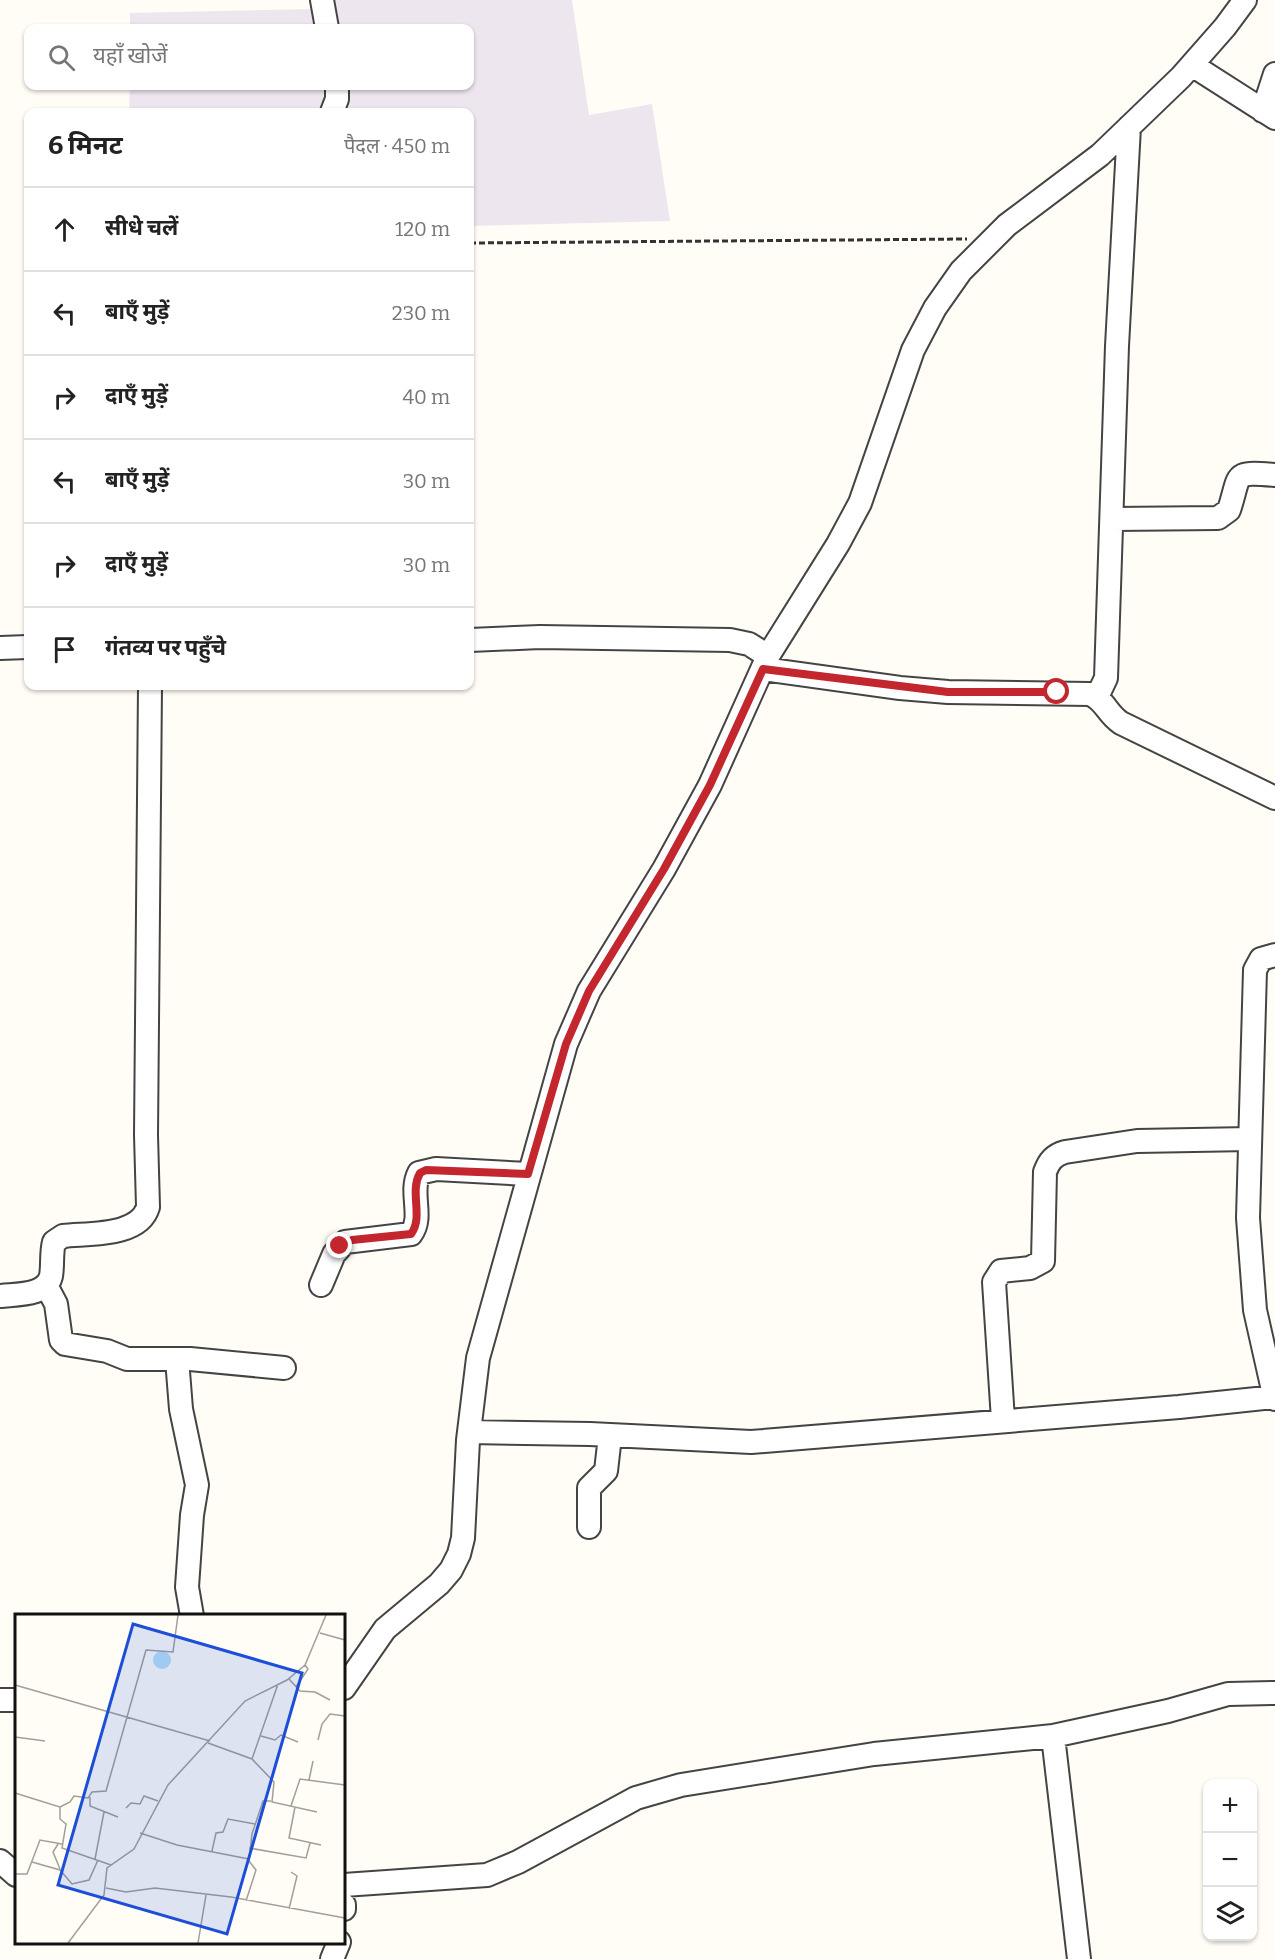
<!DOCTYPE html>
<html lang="hi">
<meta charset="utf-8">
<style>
:root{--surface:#fff;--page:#f2f2f2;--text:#222;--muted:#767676;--line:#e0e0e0}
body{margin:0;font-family:Bitter,"Noto Sans Devanagari",serif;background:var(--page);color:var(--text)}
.controls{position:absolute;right:18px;bottom:18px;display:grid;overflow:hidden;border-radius:12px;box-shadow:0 2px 4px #0004}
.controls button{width:54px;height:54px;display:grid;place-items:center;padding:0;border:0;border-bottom:2px solid var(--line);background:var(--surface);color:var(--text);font:30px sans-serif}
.stop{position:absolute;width:18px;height:18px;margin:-14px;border:4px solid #c4262e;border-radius:50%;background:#fff}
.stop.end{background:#c4262e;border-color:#fff;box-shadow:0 2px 6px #0008}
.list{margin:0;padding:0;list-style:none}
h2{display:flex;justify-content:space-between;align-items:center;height:78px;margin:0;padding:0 24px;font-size:26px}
h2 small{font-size:20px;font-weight:400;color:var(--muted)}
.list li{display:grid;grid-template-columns:39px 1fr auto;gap:18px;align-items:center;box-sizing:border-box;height:84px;padding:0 24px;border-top:2px solid var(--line)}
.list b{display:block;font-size:22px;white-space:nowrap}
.list em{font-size:20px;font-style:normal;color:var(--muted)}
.icon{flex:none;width:33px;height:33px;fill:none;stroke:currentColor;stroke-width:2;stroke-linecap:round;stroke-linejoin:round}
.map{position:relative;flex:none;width:1275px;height:1959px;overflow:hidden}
.search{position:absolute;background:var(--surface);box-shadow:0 2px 4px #0004;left:24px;top:24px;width:450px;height:66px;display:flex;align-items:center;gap:15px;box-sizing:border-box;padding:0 21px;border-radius:12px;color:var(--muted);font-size:22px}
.panel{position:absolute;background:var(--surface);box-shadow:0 2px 4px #0004;left:24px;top:108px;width:450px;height:582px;border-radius:12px}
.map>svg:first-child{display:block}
.industrial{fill:#eee6ef}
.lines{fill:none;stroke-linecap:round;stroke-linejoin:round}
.minor-casing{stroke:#444;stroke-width:26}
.path{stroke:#333;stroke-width:3;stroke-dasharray:6 3;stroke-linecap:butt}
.minor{stroke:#fff;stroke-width:22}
.route{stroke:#c4262e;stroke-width:8}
.inset-road{fill:none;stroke:#a09f9a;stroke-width:1.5}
.view{fill:#1d4ed8;fill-opacity:0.15;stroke:#1d4ed8;stroke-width:3}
.inset-edge{fill:none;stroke:#111;stroke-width:3}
</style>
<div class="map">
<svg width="1275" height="1959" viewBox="0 0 1275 1959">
<rect width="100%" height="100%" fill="#fffdf5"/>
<!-- industrial -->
<path class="industrial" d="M311 0H572L589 115 652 104 670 221 470 226V112H129L130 86H470V28H130V13L313 9Z"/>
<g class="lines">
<defs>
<path id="minor" d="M322 0 327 28
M1192 65 1275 118
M1263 111 1275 74
M332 112 337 99V86
M1113 519 1218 518 1229 510C1241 474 1231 471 1275 475
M470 640 540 637 730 640 749 644 768 656
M0 648 28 647
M763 669 900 688 948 692 1090 694C1105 700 1107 714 1121 723L1275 798
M1097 697 1106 678 1117 346 1129 127
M1275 955 1261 959 1255 970 1248 1218 1255 1310 1275 1399
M46 1285 56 1304 61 1340 65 1344 107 1351 127 1359H190L284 1368
M321 1285 334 1254 345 1242 411 1234C424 1217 409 1192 419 1173L436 1169 528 1174
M0 1296C17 1294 46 1296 51 1276 53 1265 51 1253 54 1242L63 1236C89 1233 139 1237 148 1207L146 1135 150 686
M177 1359 181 1409 197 1485 192 1515 187 1587 192 1616
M1003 1420 994 1282 1001 1271 1030 1268 1043 1261 1045 1172C1049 1161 1054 1155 1065 1152L1137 1141 1250 1139
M469 1432 590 1434 751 1442 1179 1407 1274 1397
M589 1527V1488L606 1471 610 1436
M344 1688 385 1629 439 1584 451 1570 459 1554 463 1538 468 1440 478 1358 566 1044 589 991 664 869 710 785 768 656 838 544 860 503 913 350 935 308 961 271 1007 225 1100 155 1181 77 1225 27 1245 0
M0 1700H16
M1053 1736 1079 1959
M0 1861 16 1875
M344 1885 487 1875 518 1862 636 1798 681 1785 874 1754 1053 1736 1168 1711 1228 1694 1275 1693
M344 1905V1909
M332 1959 339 1942"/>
</defs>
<!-- minor casing -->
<use href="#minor" class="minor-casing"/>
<!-- path -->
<path class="path" d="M470 243 967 239"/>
<!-- minor -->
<use href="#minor" class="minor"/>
</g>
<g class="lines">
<!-- route -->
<path class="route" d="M340 1246 352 1240 411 1234C424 1217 409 1192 420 1173L426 1170 528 1174 566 1044 589 991 664 869 710 785 763 669 948 692H1057"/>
</g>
<!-- overview -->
<g transform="translate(15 1614)">
<rect width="330" height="330" fill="#fffdf5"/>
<path d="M138 46a9 9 0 1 1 18 0a9 9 0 1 1-18 0Z" fill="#b9e0f7"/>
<path class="inset-road" d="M305 19 330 26M274 65 285 77 300 78 315 86M0 71 195 127M281 73 293 55 290 51M246 122 260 126 266 121 283 128M0 123 30 127M303 126 307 110 315 100 330 102M193 129 237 145 259 168 257 188 302 198M237 145 263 70M294 166 298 147M0 179 45 193V205L51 210 47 234 96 251M75 183V192L103 203M276 192 285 165 330 171M45 193 55 188 59 182 73 184 77 178 91 177 131 36 158 38 163 1M280 193 274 224 306 231M111 194 116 189 125 190 129 182 143 187M125 219 162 231 234 245M43 230 38 238 45 255M234 234 291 244 295 229M197 237 201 219 208 218 213 205 240 210M80 245 89 198M17 248 45 256 57 270 74 266 83 246M0 260H12L25 226 47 230M91 274 111 278 140 274 216 283 330 304M231 287 241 256 234 247 237 220 248 187H256M274 295 282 262 276 258M53 329 89 281 92 254 119 235 153 171 230 87 272 66 290 51 311 1M183 329 191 281"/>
<path class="view" d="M118 10 287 59 212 320 43 271Z"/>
<rect width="330" height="330" class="inset-edge"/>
</g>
</svg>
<div class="controls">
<button>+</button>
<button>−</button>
<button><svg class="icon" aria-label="layers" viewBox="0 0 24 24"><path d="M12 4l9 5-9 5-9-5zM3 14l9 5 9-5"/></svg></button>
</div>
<div class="stop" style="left:1057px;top:692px"></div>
<div class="stop end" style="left:340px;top:1246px"></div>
<div class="search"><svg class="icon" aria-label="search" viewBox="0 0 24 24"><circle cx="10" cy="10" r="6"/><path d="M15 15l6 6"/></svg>यहाँ खोजें</div>
<section class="panel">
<h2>6 मिनट<small>पैदल · 450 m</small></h2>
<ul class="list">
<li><svg class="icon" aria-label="ahead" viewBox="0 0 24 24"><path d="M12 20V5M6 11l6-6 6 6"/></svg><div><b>सीधे चलें</b></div><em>120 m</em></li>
<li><svg class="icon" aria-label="left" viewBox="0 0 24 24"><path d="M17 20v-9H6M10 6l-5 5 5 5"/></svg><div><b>बाएँ मुड़ें</b></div><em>230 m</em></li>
<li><svg class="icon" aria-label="right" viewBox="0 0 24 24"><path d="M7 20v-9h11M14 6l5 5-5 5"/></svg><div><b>दाएँ मुड़ें</b></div><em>40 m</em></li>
<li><svg class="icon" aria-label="left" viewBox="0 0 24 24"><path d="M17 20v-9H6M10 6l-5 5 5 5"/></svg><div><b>बाएँ मुड़ें</b></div><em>30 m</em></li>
<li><svg class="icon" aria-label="right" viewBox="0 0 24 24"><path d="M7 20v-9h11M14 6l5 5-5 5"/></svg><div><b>दाएँ मुड़ें</b></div><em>30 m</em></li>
<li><svg class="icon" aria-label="arrive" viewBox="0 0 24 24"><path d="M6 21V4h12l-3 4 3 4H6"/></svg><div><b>गंतव्य पर पहुँचे</b></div></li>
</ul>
</section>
</div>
